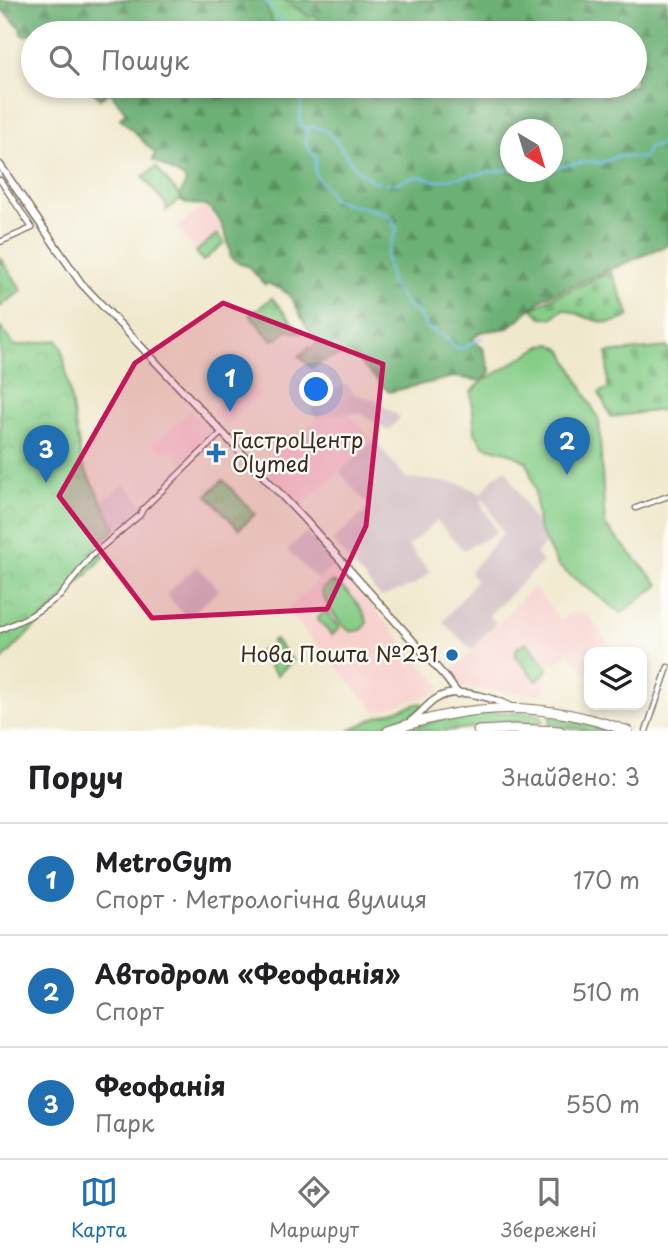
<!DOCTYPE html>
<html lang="uk">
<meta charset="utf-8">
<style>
:root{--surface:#fff;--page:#f2f2f2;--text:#202124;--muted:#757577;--line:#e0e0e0;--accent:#1f6fb2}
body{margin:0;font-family:"Playpen Sans",sans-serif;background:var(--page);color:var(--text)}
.controls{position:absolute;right:21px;bottom:21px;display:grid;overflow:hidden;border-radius:14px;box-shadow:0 4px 10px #0003}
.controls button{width:63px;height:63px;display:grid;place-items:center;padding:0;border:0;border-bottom:2px solid var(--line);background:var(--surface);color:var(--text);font:35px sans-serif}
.compass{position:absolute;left:500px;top:119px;width:63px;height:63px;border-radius:50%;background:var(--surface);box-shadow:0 4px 10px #0003;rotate:142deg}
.you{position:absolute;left:317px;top:390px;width:24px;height:24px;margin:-18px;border:5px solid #fff;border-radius:50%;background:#1a73e8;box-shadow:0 0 0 10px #1a73e833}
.badge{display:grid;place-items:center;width:46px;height:46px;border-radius:50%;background:var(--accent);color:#fff;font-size:23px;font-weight:700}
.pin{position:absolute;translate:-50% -58px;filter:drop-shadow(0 2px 4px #0008)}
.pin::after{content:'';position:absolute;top:37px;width:24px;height:21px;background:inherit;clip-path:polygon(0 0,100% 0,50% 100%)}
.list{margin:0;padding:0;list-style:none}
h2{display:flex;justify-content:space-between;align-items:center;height:91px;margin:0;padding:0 28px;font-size:30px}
h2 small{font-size:23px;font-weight:400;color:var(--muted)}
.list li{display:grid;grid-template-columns:46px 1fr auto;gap:21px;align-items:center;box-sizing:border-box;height:112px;padding:0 28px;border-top:2px solid var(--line)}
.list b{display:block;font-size:26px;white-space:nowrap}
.list p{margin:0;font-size:23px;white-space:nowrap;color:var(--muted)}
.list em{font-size:23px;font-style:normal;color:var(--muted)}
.icon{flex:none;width:38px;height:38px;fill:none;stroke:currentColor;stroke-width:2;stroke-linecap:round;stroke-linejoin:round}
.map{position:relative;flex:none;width:668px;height:731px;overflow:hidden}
.search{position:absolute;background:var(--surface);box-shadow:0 4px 10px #0003;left:21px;right:21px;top:21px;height:77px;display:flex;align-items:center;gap:18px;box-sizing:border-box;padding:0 24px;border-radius:38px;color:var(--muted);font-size:26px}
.sheet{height:427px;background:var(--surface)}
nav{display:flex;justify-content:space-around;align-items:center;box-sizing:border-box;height:98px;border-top:2px solid var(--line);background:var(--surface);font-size:19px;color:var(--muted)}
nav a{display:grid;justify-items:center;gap:4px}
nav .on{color:var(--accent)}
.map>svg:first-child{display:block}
.built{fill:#f7d0cd}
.industrial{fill:#d2bec3}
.grass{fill:url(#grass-tufts);stroke:#607c53;stroke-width:2}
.forest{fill:url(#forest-firs);stroke:#546d49;stroke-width:2;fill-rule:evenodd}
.wetland{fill:url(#wetland-marsh);stroke:#607c53;stroke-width:2}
.cemetery{fill:url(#cemetery-stones);stroke:#607c53;stroke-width:2}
.park{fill:url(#park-crowns);stroke:#607c53;stroke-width:2}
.garden{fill:#86cd88;stroke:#607c53;stroke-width:2}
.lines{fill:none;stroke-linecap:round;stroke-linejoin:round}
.stream{stroke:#75c0ee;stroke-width:2}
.street-casing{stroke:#7a6c5b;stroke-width:7}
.secondary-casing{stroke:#7a6c5b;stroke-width:9}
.highway-casing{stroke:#7a6c5b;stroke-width:11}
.street{stroke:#fff;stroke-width:4.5}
.secondary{stroke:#fff;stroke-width:6}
.highway{stroke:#fff;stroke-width:9}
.marked{fill:#c2185b;fill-opacity:0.2;stroke:#c2185b;stroke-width:5;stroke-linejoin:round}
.poi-dot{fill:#1f6fb2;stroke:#fdfcf7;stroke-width:2.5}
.labels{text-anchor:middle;stroke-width:5;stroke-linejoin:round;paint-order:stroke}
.poi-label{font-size:21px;fill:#3b2a1e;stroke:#fdfcf7;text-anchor:start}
</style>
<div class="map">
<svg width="668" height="731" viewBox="0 0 668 731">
<defs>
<pattern id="grass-tufts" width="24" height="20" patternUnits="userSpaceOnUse" patternTransform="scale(1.75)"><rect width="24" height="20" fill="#86cd88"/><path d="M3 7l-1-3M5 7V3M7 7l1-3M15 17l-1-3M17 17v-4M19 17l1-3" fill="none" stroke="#75b075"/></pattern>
<pattern id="forest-firs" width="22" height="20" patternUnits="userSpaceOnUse" patternTransform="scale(1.75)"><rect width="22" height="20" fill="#6cb074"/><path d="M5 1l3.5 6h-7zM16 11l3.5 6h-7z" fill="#5a8f5f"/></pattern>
<pattern id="wetland-marsh" width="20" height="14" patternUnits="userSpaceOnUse" patternTransform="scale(1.75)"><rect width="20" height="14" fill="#86cd88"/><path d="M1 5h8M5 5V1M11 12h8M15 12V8" fill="none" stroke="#75b075"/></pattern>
<pattern id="cemetery-stones" width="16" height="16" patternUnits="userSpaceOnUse" patternTransform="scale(1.75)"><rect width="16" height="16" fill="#86cd88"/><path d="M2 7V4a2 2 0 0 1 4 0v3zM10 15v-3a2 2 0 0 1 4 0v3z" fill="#75b075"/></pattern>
<pattern id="park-crowns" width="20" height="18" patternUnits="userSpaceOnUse" patternTransform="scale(1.75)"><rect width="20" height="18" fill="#86cd88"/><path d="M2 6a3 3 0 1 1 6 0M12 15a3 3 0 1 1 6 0" fill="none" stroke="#75b075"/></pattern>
</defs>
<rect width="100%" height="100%" fill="#fdfcf7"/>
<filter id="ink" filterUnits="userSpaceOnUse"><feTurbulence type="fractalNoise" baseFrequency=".0143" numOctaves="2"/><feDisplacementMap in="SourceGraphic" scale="14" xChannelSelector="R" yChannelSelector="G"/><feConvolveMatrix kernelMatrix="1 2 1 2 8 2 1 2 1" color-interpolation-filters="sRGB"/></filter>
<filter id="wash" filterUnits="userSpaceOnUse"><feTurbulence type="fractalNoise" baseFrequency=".00686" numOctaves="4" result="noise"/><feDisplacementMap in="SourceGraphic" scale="28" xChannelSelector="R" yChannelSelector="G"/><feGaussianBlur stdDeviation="1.57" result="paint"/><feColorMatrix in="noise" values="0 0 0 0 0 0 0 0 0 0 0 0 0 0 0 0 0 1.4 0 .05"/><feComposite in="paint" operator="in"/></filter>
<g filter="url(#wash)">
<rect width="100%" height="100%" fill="#f0e8cd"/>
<!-- built -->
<path class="built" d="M204 207 223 230 196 252 176 228Z
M255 386 261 394 226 427 211 411 236 391Z
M190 410 216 436 185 465 170 449 163 451 150 441 156 443Z
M348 413 374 441 300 507 262 466 317 418 330 414Z
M336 564 440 685 439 692 376 712 286 610Z
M534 586 560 620 572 612 588 615 607 641 611 652H589V674L582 669 569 653 548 669 543 694 462 688 450 674Z"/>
<!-- industrial -->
<path class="industrial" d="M316 369 334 390 346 384 356 395 373 399 400 417 388 431 360 413 330 414 317 418 311 411 315 406 297 384Z
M374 441 406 478 462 484 481 494 493 478 506 469 545 541 543 547 536 553 543 562 489 615 496 623 472 650 443 622 476 580 470 572 503 533 482 496V505L497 533 463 550 437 521 408 546 430 572 414 585 381 597 332 541 370 507 339 472Z
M124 483 143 504 126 523H123L116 529 102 502Z
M306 532 336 564 318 580 287 550Z
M197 566 219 590 187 618 166 594Z"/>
<!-- grass -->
<path class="grass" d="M223 480 255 514 239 529 207 495Z
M274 639 293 661 277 675 258 653 261 650 264 652 273 645 271 642Z
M420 703 424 705C410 722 370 731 349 731L376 717Z
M500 712 539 714 543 720 540 723 516 722 446 731H401L450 717Z
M550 716 614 731H590L550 725Z"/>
<!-- forest -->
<path class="forest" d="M0 0H667L668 245 545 297 508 328 480 332 472 340 483 348 491 372 482 381 454 377 389 392 350 353 328 359 311 368 299 356 309 347H313L318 340C301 328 300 302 283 290 278 286 273 288 268 283L265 285 248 266 240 264 231 258C229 243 221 210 203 205 195 204 189 205 181 201L180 195 186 182 184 178 153 160 155 153 120 118 126 112 110 92 100 99 87 86H635V33H64L60 26 24 36 21 34 20 27 0 8ZM510 130H552V172H510Z"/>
<!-- wetland -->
<path class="wetland" d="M264 0H284L310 17 315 15 318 18 316 23 317 30 322 33H280L275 29Z"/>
<!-- cemetery -->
<path class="cemetery" d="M611 272 630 316C604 331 589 316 563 309L552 318 541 317 533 309 553 297Z
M668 347V413L661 410 611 417 599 393 608 388 607 353Z"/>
<!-- park -->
<path class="park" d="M156 167 179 195 180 199 166 211 167 206 143 177Z
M0 258 22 290 0 307Z
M272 298 302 334 287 330 279 338 271 340 250 315Z
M0 327 15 346 57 340 62 348 82 464 116 529 102 540 90 554 95 557 100 552 105 556 2 660H0Z"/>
<!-- garden -->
<path class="garden" d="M217 234 224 243 203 261 196 252Z
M552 344 563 351 599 420 605 525 659 585 621 613 558 566 538 527 535 489 527 462 510 453 484 446 475 433 471 392 483 381 543 345Z
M332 582C345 586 364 609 367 622L363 629C359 630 356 632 351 631 342 628 321 599 322 589Z
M325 611 340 627 332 635 317 619Z
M527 642 548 669 537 681 515 656 517 648Z"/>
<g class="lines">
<!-- stream -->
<path class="stream" d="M264 0 274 12
M278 16 294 33
M312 86 301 102 300 125 307 127 306 145 316 159C311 183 325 179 331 198 351 209 375 205 393 219V225L397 228 386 257 391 283 406 304 418 314 428 329 445 336 454 346 461 349 482 338
M307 127C331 124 340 148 352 164 358 171 367 177 374 182L379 181
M552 168 591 161 601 163 618 156 644 158 648 148 668 143
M386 183H389
M393 184 418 176 437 181 510 169"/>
</g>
</g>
<g filter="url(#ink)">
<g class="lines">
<defs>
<path id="street" d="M0 180 32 228 0 242
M636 508 668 496
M0 630 30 616 60 596 92 555 140 515 143 509 221 433
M646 731 668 667"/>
<path id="secondary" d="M0 165 81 283 304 519 447 679 458 694
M411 721C420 715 426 705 436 699 455 686 492 697 511 707"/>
<path id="highway" d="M388 731C473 702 542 700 628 731
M478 731 514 729 560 731"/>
</defs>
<!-- street casing -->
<use href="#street" class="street-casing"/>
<!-- secondary casing -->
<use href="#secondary" class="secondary-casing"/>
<!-- highway casing -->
<use href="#highway" class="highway-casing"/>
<!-- street -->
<use href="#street" class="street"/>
<!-- secondary -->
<use href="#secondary" class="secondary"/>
<!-- highway -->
<use href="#highway" class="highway"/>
</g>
</g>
<!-- marked area -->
<path class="marked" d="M223 303 383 364 366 526 327 609 152 618 59 496 135 363Z"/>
<!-- markers -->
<g class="poi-dot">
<path d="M212.5 442.5h7v7h7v7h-7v7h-7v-7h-7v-7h7z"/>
<circle cx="452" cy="655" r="7"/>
</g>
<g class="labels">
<!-- poi labels -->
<g class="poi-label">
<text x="232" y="448">ГастроЦентр<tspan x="232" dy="24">Olymed</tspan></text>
<text x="438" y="662" text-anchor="end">Нова Пошта №231</text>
</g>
</g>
</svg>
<div class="controls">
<button><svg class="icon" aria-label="layers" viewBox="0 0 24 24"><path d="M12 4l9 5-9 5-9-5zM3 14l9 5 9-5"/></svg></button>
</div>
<svg class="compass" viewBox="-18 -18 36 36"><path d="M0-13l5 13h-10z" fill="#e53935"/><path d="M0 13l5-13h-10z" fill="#757577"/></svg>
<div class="you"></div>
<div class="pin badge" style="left:230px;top:412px">1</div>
<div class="pin badge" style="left:567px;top:475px">2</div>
<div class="pin badge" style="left:46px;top:483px">3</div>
<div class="search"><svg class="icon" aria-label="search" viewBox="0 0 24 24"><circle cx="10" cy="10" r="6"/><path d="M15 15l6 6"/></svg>Пошук</div>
</div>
<section class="sheet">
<h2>Поруч<small>Знайдено: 3</small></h2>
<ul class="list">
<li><span class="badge">1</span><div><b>MetroGym</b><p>Спорт · Метрологічна вулиця</p></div><em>170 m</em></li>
<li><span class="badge">2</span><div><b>Автодром «Феофанія»</b><p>Спорт</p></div><em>510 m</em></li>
<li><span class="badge">3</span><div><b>Феофанія</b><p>Парк</p></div><em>550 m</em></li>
</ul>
</section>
<nav>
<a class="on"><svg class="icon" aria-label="map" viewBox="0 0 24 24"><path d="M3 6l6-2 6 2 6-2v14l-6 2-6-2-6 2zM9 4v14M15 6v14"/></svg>Карта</a>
<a><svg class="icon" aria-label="directions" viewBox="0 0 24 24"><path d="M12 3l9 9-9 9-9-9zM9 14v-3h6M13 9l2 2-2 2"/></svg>Маршрут</a>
<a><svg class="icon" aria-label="saved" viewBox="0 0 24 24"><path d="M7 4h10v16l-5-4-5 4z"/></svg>Збережені</a>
</nav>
